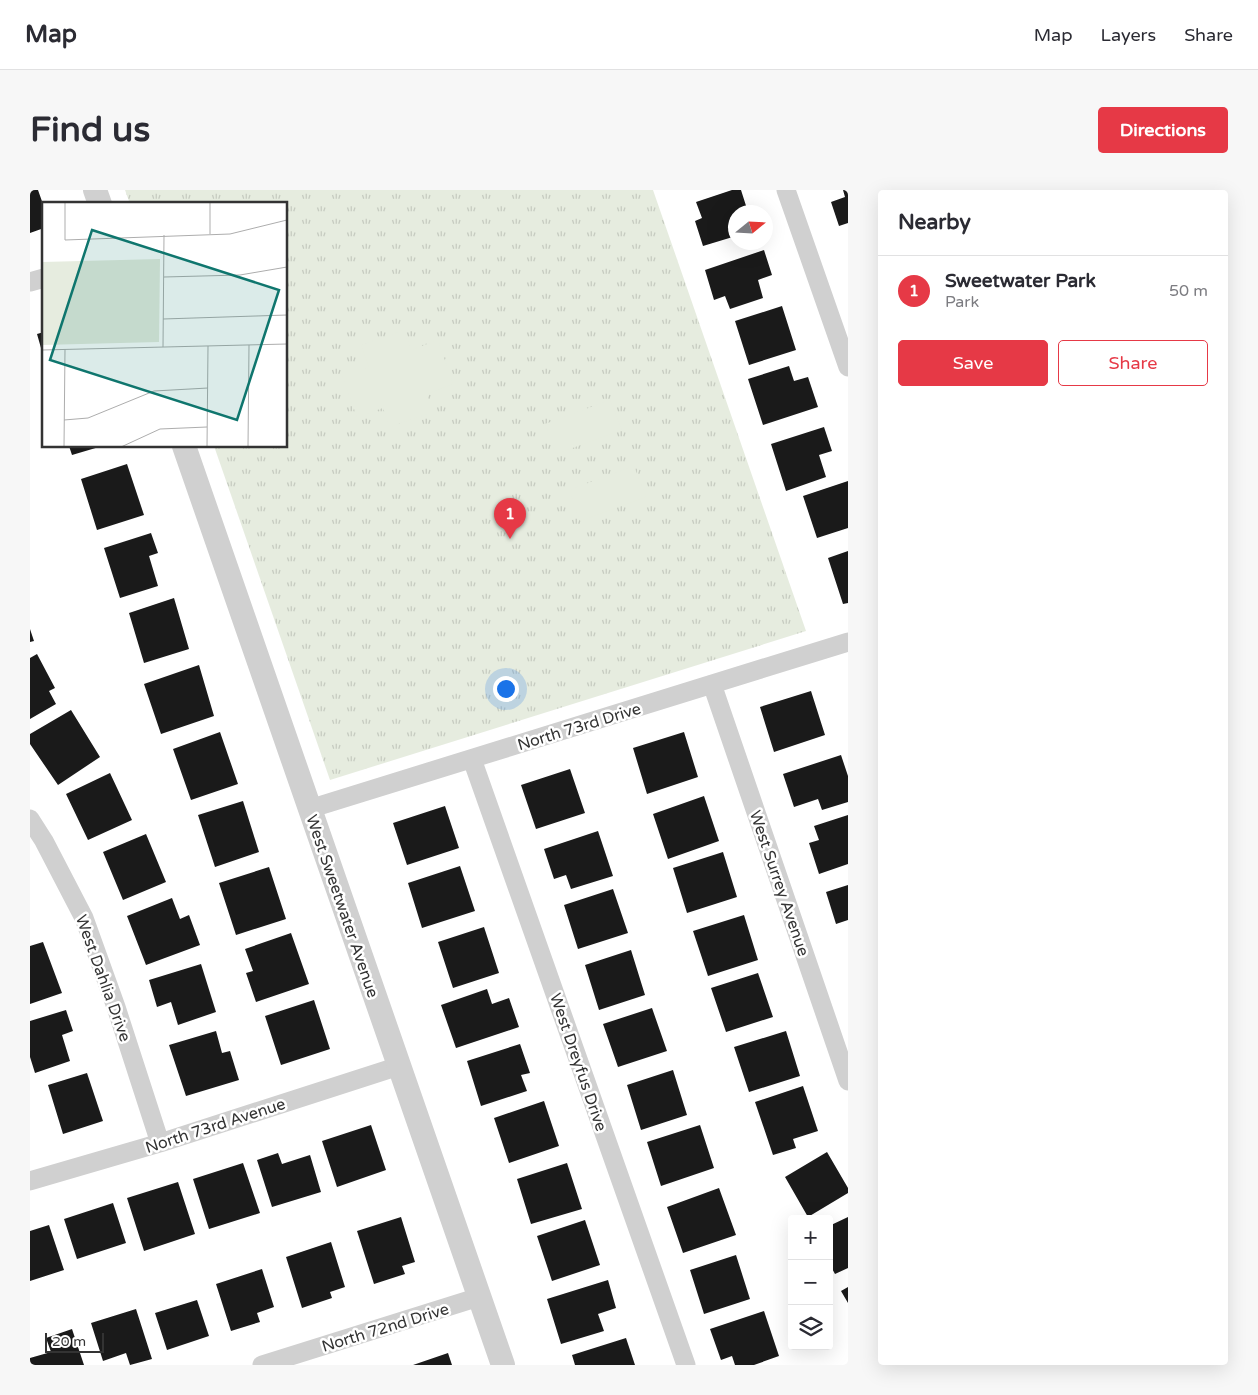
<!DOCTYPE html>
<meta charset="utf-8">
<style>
:root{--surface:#fff;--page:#f7f7f7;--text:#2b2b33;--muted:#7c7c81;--line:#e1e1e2;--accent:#e63946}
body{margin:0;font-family:"Varela Round",sans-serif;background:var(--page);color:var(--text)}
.controls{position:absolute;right:15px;bottom:15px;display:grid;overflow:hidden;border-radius:5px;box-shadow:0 5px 20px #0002}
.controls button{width:45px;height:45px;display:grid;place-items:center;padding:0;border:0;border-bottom:1px solid var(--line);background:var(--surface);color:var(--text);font:25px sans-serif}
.compass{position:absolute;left:698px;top:15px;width:45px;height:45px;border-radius:50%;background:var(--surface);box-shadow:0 5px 20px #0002;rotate:72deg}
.scale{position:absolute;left:15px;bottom:12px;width:59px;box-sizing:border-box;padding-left:5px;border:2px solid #333;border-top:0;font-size:14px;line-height:18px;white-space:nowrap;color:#333;-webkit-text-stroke:4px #fff;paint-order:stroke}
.you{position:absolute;left:475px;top:498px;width:18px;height:18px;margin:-12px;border:4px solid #fff;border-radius:50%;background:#1a73e8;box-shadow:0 0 0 8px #1a73e833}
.badge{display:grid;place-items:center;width:32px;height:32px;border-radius:50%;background:var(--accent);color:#fff;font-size:16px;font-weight:700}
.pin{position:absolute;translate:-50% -41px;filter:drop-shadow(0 1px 2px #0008)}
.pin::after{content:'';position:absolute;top:26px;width:18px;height:15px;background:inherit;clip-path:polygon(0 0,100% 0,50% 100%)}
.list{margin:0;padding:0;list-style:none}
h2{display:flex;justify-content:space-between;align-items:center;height:65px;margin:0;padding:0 20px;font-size:21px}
h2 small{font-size:16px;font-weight:400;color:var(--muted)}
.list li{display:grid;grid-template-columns:32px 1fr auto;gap:15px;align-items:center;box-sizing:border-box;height:70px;padding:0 20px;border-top:1px solid var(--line)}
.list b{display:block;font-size:19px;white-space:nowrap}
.list p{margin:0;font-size:16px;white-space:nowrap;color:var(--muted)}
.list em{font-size:16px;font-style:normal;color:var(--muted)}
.actions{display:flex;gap:10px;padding:15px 20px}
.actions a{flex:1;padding:11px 0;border:1px solid var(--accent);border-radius:5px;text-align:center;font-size:18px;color:var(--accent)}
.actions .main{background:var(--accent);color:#fff}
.icon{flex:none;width:28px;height:28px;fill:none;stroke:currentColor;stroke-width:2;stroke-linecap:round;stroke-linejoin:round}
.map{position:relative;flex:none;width:818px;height:1175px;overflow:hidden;border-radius:5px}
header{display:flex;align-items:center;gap:30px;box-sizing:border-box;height:70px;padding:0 25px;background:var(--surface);border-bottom:1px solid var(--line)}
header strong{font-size:24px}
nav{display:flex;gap:28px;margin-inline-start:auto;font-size:18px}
.intro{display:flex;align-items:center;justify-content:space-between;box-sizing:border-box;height:120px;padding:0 30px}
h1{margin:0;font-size:35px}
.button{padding:12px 22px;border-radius:5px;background:var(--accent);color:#fff;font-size:18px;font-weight:700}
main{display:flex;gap:30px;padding:0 30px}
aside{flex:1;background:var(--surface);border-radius:5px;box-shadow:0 5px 20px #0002}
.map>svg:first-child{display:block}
.grass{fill:url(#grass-tufts)}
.garden{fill:#e6ecdf}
.building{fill:#1a1a1a}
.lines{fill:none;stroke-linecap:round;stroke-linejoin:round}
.minor{stroke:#d0d0d0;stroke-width:19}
.tertiary{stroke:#d0d0d0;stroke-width:24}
.labels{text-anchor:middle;stroke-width:5;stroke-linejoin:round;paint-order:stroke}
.street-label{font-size:16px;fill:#333;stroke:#fff}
.inset-road{fill:none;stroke:#adadad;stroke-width:1}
.view{fill:#0f766e;fill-opacity:0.15;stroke:#0f766e;stroke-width:2.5}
.inset-edge{fill:none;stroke:#333;stroke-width:2.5}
</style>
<header>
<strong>Map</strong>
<nav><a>Map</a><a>Layers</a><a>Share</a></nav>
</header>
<div class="intro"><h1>Find us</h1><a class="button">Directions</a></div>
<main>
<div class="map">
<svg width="818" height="1175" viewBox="0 0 818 1175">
<defs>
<pattern id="grass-tufts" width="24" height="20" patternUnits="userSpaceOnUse" patternTransform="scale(1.25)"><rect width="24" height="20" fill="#e6ecdf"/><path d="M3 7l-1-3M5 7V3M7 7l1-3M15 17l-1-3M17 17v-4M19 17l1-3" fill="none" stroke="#c6cbc0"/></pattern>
</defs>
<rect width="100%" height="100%" fill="#fff"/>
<!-- grass -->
<path class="grass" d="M95 0H623L776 441 300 590 184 256H256V14H100Z"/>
<!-- garden -->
<path class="garden" d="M374 140 381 160 408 150 423 194 397 204 403 222 360 237 353 218 327 227 312 186 339 177 331 155Z
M580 210 592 240 526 264 515 234Z
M604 276 616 307 550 331 539 300Z"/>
<!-- building -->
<path class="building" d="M0 0H8L14 17V38L0 43Z
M702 0H711L718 22H706V46L673 56 665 31 672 28 666 12Z
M813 0H818V33L809 36 801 12 815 7Z
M734 60 742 85 728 90 733 108 700 119 695 106 684 110 675 80Z
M752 116 766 160 719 175 705 131Z
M14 142V165H13L7 144Z
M759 176 764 191 778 187 788 217 733 235 718 189Z
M794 237 802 261 789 265 796 287 756 301 741 254Z
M39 256H68L69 257 42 265Z
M97 274 114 325 67 340 51 289Z
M818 291V338L787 348 773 306Z
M121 343 128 363 119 366 128 396 90 408 74 358Z
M818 361V413L813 414 798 368Z
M144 408 159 459 114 473 99 423Z
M0 439 4 451 0 452Z
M7 464 25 498 19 501 26 514 0 529V468Z
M169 475 184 526 131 544 114 494Z
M781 501 795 545 744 562 730 517Z
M41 520 70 567 28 595 0 554V544Z
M190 542 208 594 161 610 143 559Z
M654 542 668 587 617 604 603 558Z
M811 565 818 586V612L792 620 788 609 764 617 753 584Z
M540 579 555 623 506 639 491 595Z
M80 583 102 630 58 650 36 604Z
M674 606 689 651 638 669 623 624Z
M213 611 229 662 185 677 168 625Z
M415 616 429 658 377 675 363 633Z
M818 625V674L789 684 779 653 789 650 784 636Z
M568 641 583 686 541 699 536 685 524 689 514 659Z
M116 644 136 692 93 710 73 662Z
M693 662 707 707 657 723 643 678Z
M430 676 445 721 392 738 378 693Z
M239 677 256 729 206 745 189 693Z
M818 695V730L806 734 796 702Z
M583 699 598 743 548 759 534 715Z
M142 708 150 729 159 725 170 755 116 775 97 726Z
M714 725 728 770 678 786 663 741Z
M454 737 469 783 423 798 408 752Z
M261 743 279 794 226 812 216 783 223 781 215 759Z
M13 752 32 803 0 814V756Z
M601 760 615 805 569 820 555 775Z
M171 774 186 822 148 835 141 812 127 817 119 790Z
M728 783 743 827 696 842 681 798Z
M457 799 462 814 479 808 489 837 426 858 411 815Z
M284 810 300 859 251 875 235 826Z
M622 818 637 861 588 877 573 834Z
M36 820 43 841 32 845 40 871 5 883 0 867V831Z
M186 841 192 863 200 861 209 890 156 906 139 855Z
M756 841 770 886 719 902 704 857Z
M490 854 500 883 491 885 497 901 451 916 437 871Z
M643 880 657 925 611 940 597 895Z
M57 883 73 931 33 944 18 895Z
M773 896 788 941 763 949 766 958 743 965 725 912Z
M514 911 529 956 479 973 464 928Z
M341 935 356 980 307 997 292 951Z
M670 935 684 978 631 996 617 952Z
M797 962 818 998V1003L778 1027 755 987Z
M248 963 252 974 280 965 291 1002 242 1017 227 970Z
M213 973 230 1023 179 1039 163 989Z
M537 973 552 1019 501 1034 487 989Z
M148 992 165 1044 114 1061 97 1008Z
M689 998 706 1045 653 1063 637 1017Z
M83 1013 96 1053 47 1069 34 1029Z
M371 1027 385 1072 372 1076 375 1084 344 1094 327 1041Z
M818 1027V1078L805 1084 799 1073V1036Z
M555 1030 570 1075 522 1091 507 1046Z
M19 1035 34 1080 0 1091V1041Z
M301 1052 315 1097 300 1102 302 1108 272 1118 256 1067Z
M706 1065 720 1109 674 1124 660 1080Z
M232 1079 244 1117 227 1123 230 1132 201 1141 186 1094Z
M578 1090 586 1118 568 1124 574 1141 531 1154 517 1109Z
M818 1097V1113L811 1101Z
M167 1110 179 1146 137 1160 125 1123Z
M106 1119 122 1169 100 1175 96 1163 73 1171 61 1133Z
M734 1121 749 1166 724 1175H705L702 1166 691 1170 680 1139Z
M42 1139 54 1175H0V1168L21 1162 16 1148Z
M596 1148 605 1175H545L542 1165Z
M418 1163 422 1175H383Z"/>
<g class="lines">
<!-- minor -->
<path class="minor" d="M756 0 818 177
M0 92 14 88
M682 494 818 891
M442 569 656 1175
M279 619 818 452
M0 629 14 651 54 728 86 817 130 953
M0 991 130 953 369 876
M232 1175 449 1107"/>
<!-- tertiary -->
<path class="tertiary" d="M65 0 70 14
M154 256 473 1175"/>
</g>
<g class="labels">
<!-- street labels -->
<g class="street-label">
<text transform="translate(549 536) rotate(-17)" y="6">North 73rd Drive</text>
<text transform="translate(750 693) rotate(71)" y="6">West Surrey Avenue</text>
<text transform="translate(313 716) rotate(71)" y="6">West Sweetwater Avenue</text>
<text transform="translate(74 788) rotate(70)" y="6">West Dahlia Drive</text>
<text transform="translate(549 872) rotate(71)" y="6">West Dreyfus Drive</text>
<text transform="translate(185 935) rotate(-18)" y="6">North 73rd Avenue</text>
<text transform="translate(355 1137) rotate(-17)" y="6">North 72nd Drive</text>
</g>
</g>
<!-- overview -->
<g transform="translate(12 12)">
<rect width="245" height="245" fill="#fff"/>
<path d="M118 57 117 140 0 143V60Z" fill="#e6ecdf"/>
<path d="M49 109a8 8 0 1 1 16 0a8 8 0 1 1-16 0Z" fill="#e6ecdf"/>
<path class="inset-road" d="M23 0V38L188 32 245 18M168 32V0M122 75 198 73 245 65M121 117 245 113M121 145 122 33M0 148 245 142M22 218 46 216 112 189 166 186M22 245 23 147M79 245 118 227 165 225M165 245 166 144M206 245 207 143"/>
<path class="view" d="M50 28 237 88 195 218 8 158Z"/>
<rect width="245" height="245" class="inset-edge"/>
</g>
</svg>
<div class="controls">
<button>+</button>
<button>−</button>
<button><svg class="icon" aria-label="layers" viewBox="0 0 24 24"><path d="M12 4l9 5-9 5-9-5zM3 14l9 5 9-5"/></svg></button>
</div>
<svg class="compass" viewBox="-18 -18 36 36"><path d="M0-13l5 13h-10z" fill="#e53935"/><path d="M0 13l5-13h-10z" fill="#7c7c81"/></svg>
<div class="scale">20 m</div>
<div class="you"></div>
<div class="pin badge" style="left:480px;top:349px">1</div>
</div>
<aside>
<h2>Nearby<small></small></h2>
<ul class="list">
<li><span class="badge">1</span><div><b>Sweetwater Park</b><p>Park</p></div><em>50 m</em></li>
</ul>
<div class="actions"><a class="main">Save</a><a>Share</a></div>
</aside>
</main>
